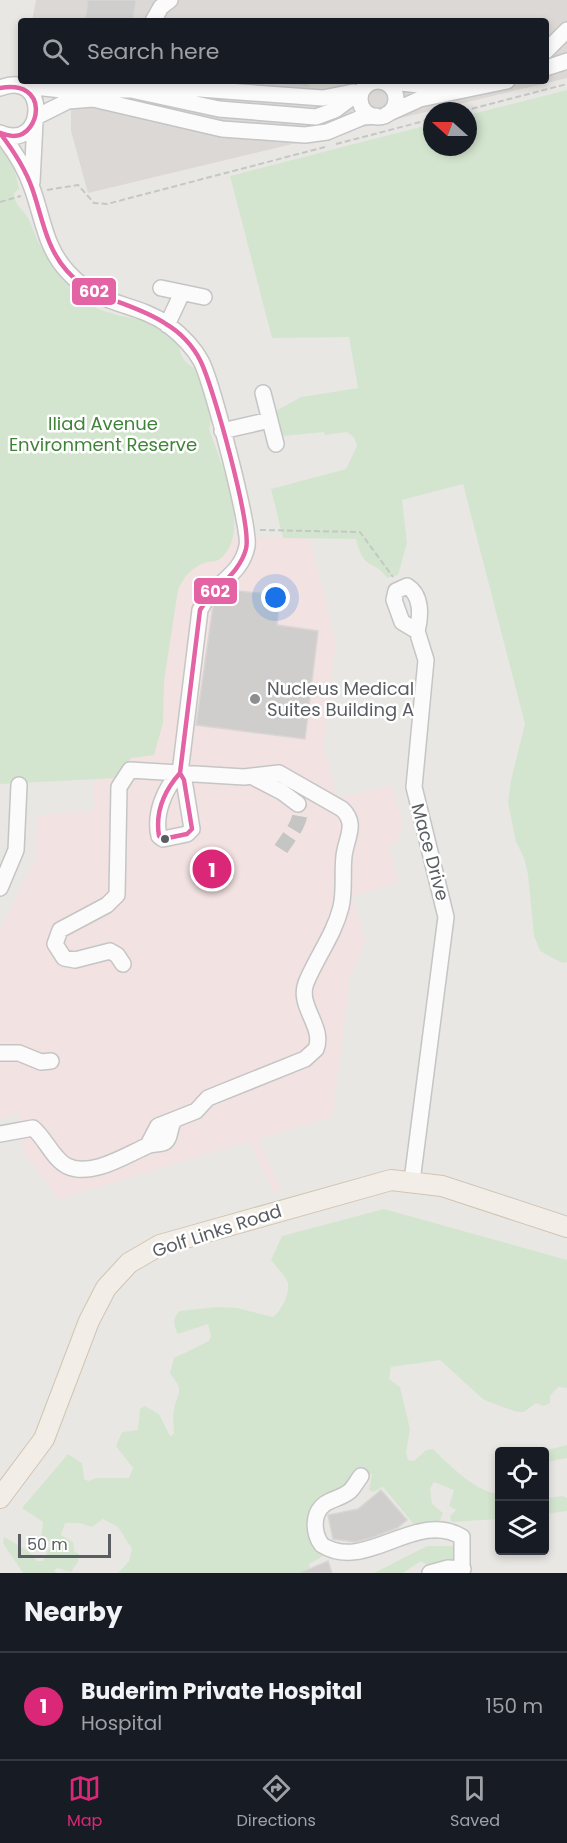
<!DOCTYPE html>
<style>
:root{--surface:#171b24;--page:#20242c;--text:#f1f3f6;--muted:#9ea1a6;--line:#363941;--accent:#db2777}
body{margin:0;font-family:Poppins,sans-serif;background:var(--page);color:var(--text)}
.controls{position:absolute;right:18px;bottom:18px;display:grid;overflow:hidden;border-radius:6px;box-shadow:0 3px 9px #0003}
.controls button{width:54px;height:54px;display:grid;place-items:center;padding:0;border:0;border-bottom:2px solid var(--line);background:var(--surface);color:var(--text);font:30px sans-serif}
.compass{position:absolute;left:423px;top:102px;width:54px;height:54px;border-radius:50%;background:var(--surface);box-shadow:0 3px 9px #0003;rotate:291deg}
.scale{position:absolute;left:18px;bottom:15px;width:93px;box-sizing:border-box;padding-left:6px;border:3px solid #5a5e62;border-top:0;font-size:16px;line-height:21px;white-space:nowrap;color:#5a5e62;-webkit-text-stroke:4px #fff;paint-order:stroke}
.you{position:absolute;left:276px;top:598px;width:21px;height:21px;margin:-15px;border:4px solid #fff;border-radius:50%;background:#1a73e8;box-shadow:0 0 0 9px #1a73e833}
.badge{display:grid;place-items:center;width:39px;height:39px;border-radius:50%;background:var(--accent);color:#fff;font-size:20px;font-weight:700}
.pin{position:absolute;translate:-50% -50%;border:3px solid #fff;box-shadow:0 2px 6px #0006}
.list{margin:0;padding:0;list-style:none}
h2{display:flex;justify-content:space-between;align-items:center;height:78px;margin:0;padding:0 24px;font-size:26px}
h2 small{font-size:20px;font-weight:400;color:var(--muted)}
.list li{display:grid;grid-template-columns:39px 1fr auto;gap:18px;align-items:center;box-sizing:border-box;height:108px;padding:0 24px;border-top:2px solid var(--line)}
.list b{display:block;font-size:22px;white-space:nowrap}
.list p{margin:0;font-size:20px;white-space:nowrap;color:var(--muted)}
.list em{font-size:20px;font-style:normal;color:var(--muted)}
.icon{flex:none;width:33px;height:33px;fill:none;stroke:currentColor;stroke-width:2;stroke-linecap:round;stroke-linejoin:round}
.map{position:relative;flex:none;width:567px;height:1573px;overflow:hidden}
.search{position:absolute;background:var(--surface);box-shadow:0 3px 9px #0003;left:18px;right:18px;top:18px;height:66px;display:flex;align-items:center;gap:15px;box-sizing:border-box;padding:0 21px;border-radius:6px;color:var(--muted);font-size:22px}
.sheet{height:186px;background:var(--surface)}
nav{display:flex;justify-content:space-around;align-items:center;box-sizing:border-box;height:84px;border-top:2px solid var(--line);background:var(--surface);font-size:16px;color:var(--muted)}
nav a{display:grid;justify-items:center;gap:3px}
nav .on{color:var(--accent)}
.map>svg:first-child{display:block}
.industrial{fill:#dbd8d5}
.medical{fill:#f2e2e1}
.green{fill:#d4e5cf}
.building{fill:#d0cecd;stroke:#d8d6d4;stroke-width:1.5}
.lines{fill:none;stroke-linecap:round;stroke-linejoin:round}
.minor-tunnel{stroke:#c5c5c4;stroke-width:15;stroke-dasharray:15 8;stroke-linecap:butt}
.minor-casing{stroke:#c5c5c5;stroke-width:18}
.major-casing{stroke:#d1c4b2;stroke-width:22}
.path{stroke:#c3c8c5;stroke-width:2;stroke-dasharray:6 3;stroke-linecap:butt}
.minor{stroke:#fcfbfb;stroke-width:15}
.major{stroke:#f2eee7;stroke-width:20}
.bus-1-casing{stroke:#fff;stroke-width:9}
.bus-1{stroke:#e463a4;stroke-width:4.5}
.poi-dot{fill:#8c8e90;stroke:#fff;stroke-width:2}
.bus-dot{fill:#5a5e62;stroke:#fff;stroke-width:2}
.labels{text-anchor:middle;stroke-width:5;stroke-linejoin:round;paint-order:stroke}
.park-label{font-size:18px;fill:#3f8338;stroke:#fff}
.poi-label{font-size:18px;fill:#5a5e62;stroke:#fff;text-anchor:start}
.street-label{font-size:18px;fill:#5a5e62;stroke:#fff}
.line-badge{stroke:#fff;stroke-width:2}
.badge-label{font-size:16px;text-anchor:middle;font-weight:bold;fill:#fff}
</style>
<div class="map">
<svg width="567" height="1573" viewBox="0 0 567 1573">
<rect width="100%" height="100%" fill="#e9e7e4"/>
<!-- industrial -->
<path class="industrial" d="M36 0H567V78L88 193 71 131V81H546V21H32Z"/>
<!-- medical -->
<path class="medical" d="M122 535 309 538 336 642 323 745 337 798 393 785 402 823V832L398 841 389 846 398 882 352 897 365 941 350 978 332 1117 258 1139 281 1191 274 1193 250 1141 59 1199 23 1151 18 1113 0 1119V930L36 856 37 815 93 811V778Z"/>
<!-- green -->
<path class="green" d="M567 90V962L562 963 540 951 534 936 528 875 524 858 516 842 508 802 511 780 525 724 463 484 402 500 407 543 398 575 387 578C371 556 365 574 356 539L283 538 271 489 346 469 357 446 354 437 347 432 325 435 324 432 283 436 276 411 301 397 358 388 349 337 272 338 230 176 432 124V147H468V115Z
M0 147C13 158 16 174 19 189L14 193C14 207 27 211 31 224 41 255 71 299 104 311 137 322 150 315 179 342 179 354 184 364 196 368 203 386 216 410 209 429 220 461 253 532 220 559 216 562 211 561 207 562 193 566 183 577 178 590L164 681 163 723 154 755 131 758 117 778 0 784Z
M384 1209 567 1260V1388L558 1387 550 1396V1403L543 1406 536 1403 524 1412H517L484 1400 440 1360 391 1367 389 1379 400 1387 410 1429 406 1453 408 1460 414 1461 426 1450 433 1449C449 1465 476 1492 499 1494V1519L451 1522 450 1516 456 1510 449 1506 454 1490 434 1482 430 1489 432 1504 443 1513 437 1528 416 1527 383 1487 373 1492 369 1490 372 1474 362 1472 343 1492 313 1505 323 1556 309 1564 311 1573H118L129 1561 132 1549 118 1527 103 1519 92 1527 79 1523H65L61 1535 73 1542 74 1551 79 1554 78 1562 71 1572 57 1568 54 1571 57 1573H23L3 1543 4 1537 27 1550 37 1561H43L52 1542 41 1538 43 1522 22 1508 68 1454 82 1463 84 1479 88 1481 97 1478H129L133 1468 116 1446 122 1432 138 1430 140 1409 145 1406 159 1414 170 1436 174 1434C174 1426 172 1416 174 1409 179 1388 184 1392 170 1373L174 1358 209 1341 211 1336 208 1324 178 1334C173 1325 172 1318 180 1311L217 1307 237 1308 273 1317C281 1312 292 1290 287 1281 283 1273 276 1267 271 1260L282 1236Z
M567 1445V1458L545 1462 543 1451Z
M563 1496 567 1498V1511L545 1514V1498Z
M427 1546H453L458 1551 454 1561 430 1567 421 1561 403 1573H374Z"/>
<!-- building -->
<path class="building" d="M88 0H136L133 21H85Z
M233 81H310L309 87Z
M228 590 280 595 277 625 318 631 305 739 196 725 213 606Z
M381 1490 407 1520 397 1528 371 1538 355 1542 333 1539 328 1515 358 1509Z
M328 1561 332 1573H300Z"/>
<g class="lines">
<!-- minor-tunnel -->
<path class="minor-tunnel" d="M281 849C289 836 306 818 298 804"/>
<defs>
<path id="minor" d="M153 21 161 7 170 0
M546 51 567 30
M546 68 567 61
M383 81 419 85 448 84
M360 99a18 18 0 1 1 36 0a18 18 0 1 1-36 0Z
M16 85 62 90H142
M0 88C49 68 47 153 0 133
M151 89 186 88 323 98 353 92
M131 90 219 109 316 117 335 110 362 90
M387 114 420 99 507 81
M36 117 68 101 93 99 222 129 305 135 327 132 363 117 376 116
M0 133C14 150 25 168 32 188 43 218 45 247 67 271 100 308 133 301 167 324 180 334 193 346 201 361 211 379 251 530 247 546 241 577 212 583 200 610L180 773C164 788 154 815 159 836L163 839 187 834 192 829 184 780 180 773
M32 182 35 122
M161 288 204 297
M167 325 182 293
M263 393 276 444
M222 431 270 420
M407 586C422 595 421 616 417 631L402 622 394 600 396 591Z
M253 777 282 792 298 804
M0 888 16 850 19 785
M123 964 117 955 110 951 75 960 64 958 55 944 60 930 107 905 117 895 119 787 130 770 244 777 279 773 342 809C358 824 346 838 344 856 342 873 345 890 341 907 334 935 317 956 306 983 297 1006 325 1027 316 1049L305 1059 208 1098 196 1111 158 1126 148 1145
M0 1053H19L41 1062 51 1061
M0 1134 33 1128C46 1139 53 1159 67 1166 91 1178 126 1155 147 1146 152 1143 160 1145 165 1142 171 1138 169 1127 174 1121
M412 1181 446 917 414 787 426 660 417 631
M361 1476C357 1481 354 1487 350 1491 338 1501 324 1498 317 1514 313 1524 316 1538 322 1545 366 1573 416 1509 462 1537V1573
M430 1573 448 1568 463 1569"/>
<path id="major" d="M0 1498 44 1439 89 1321 106 1288 129 1263 160 1245 391 1180 442 1186 567 1227"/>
</defs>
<!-- minor casing -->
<use href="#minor" class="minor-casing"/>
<!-- major casing -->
<use href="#major" class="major-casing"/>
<!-- path -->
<path class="path" d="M463 111 567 84
M336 144 432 119
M47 190 78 185 94 203 107 204 325 147
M0 202 21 196
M260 530 360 532 393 577"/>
<!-- minor -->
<use href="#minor" class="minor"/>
<!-- major -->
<use href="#major" class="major"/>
<defs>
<path id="bus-1" d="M0 88C50 79 41 135 14 136 10 136 4 134 0 133
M0 133C13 150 25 168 32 188 42 216 46 248 67 271 94 301 134 302 166 324 180 332 193 346 200 360 213 385 252 526 246 549 239 575 213 588 200 610L180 773
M180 773 184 780 192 829 187 834 163 839 159 836C155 812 164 791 180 773Z"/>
</defs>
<!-- bus-1 casing -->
<use href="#bus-1" class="bus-1-casing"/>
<!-- bus-1 -->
<use href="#bus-1" class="bus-1"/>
</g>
<!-- markers -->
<circle class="poi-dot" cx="255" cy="699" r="6"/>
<circle class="bus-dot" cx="165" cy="839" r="5"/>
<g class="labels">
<!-- park labels -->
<g class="park-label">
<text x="103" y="430">Iliad Avenue<tspan x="103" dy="21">Environment Reserve</tspan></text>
</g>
<!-- poi labels -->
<g class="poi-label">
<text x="267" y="695">Nucleus Medical<tspan x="267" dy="21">Suites Building A</tspan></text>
</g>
<!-- street labels -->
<g class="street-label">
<text transform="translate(430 852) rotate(75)" y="6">Mace Drive</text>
<text transform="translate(217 1231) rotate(-18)" y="6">Golf Links Road</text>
</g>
</g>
<g class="line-badge">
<rect x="71" y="277" width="46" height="29" rx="6" fill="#e463a4"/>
<rect x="193" y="577" width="45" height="28" rx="6" fill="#e463a4"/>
</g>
<g class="badge-label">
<text x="94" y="297">602</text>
<text x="215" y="597">602</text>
</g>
</svg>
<div class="controls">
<button><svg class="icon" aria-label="locate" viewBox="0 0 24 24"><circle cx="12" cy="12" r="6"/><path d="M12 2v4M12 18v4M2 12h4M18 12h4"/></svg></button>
<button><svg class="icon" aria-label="layers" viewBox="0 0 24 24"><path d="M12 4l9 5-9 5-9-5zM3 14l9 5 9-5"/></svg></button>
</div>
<svg class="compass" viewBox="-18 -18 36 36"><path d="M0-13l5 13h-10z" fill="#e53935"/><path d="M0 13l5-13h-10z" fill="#9ea1a6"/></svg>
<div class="scale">50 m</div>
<div class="you"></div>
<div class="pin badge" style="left:212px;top:869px">1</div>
<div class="search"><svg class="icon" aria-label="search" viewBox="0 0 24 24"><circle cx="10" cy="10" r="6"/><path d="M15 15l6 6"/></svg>Search here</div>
</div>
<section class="sheet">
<h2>Nearby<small></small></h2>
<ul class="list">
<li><span class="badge">1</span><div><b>Buderim Private Hospital</b><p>Hospital</p></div><em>150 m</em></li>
</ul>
</section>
<nav>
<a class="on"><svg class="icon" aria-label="map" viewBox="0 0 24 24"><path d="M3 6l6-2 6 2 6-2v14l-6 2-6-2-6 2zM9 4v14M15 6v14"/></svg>Map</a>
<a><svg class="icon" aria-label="directions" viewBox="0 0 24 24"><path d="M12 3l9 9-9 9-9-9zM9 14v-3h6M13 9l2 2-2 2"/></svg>Directions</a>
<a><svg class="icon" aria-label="saved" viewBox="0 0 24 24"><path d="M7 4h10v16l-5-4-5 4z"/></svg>Saved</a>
</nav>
